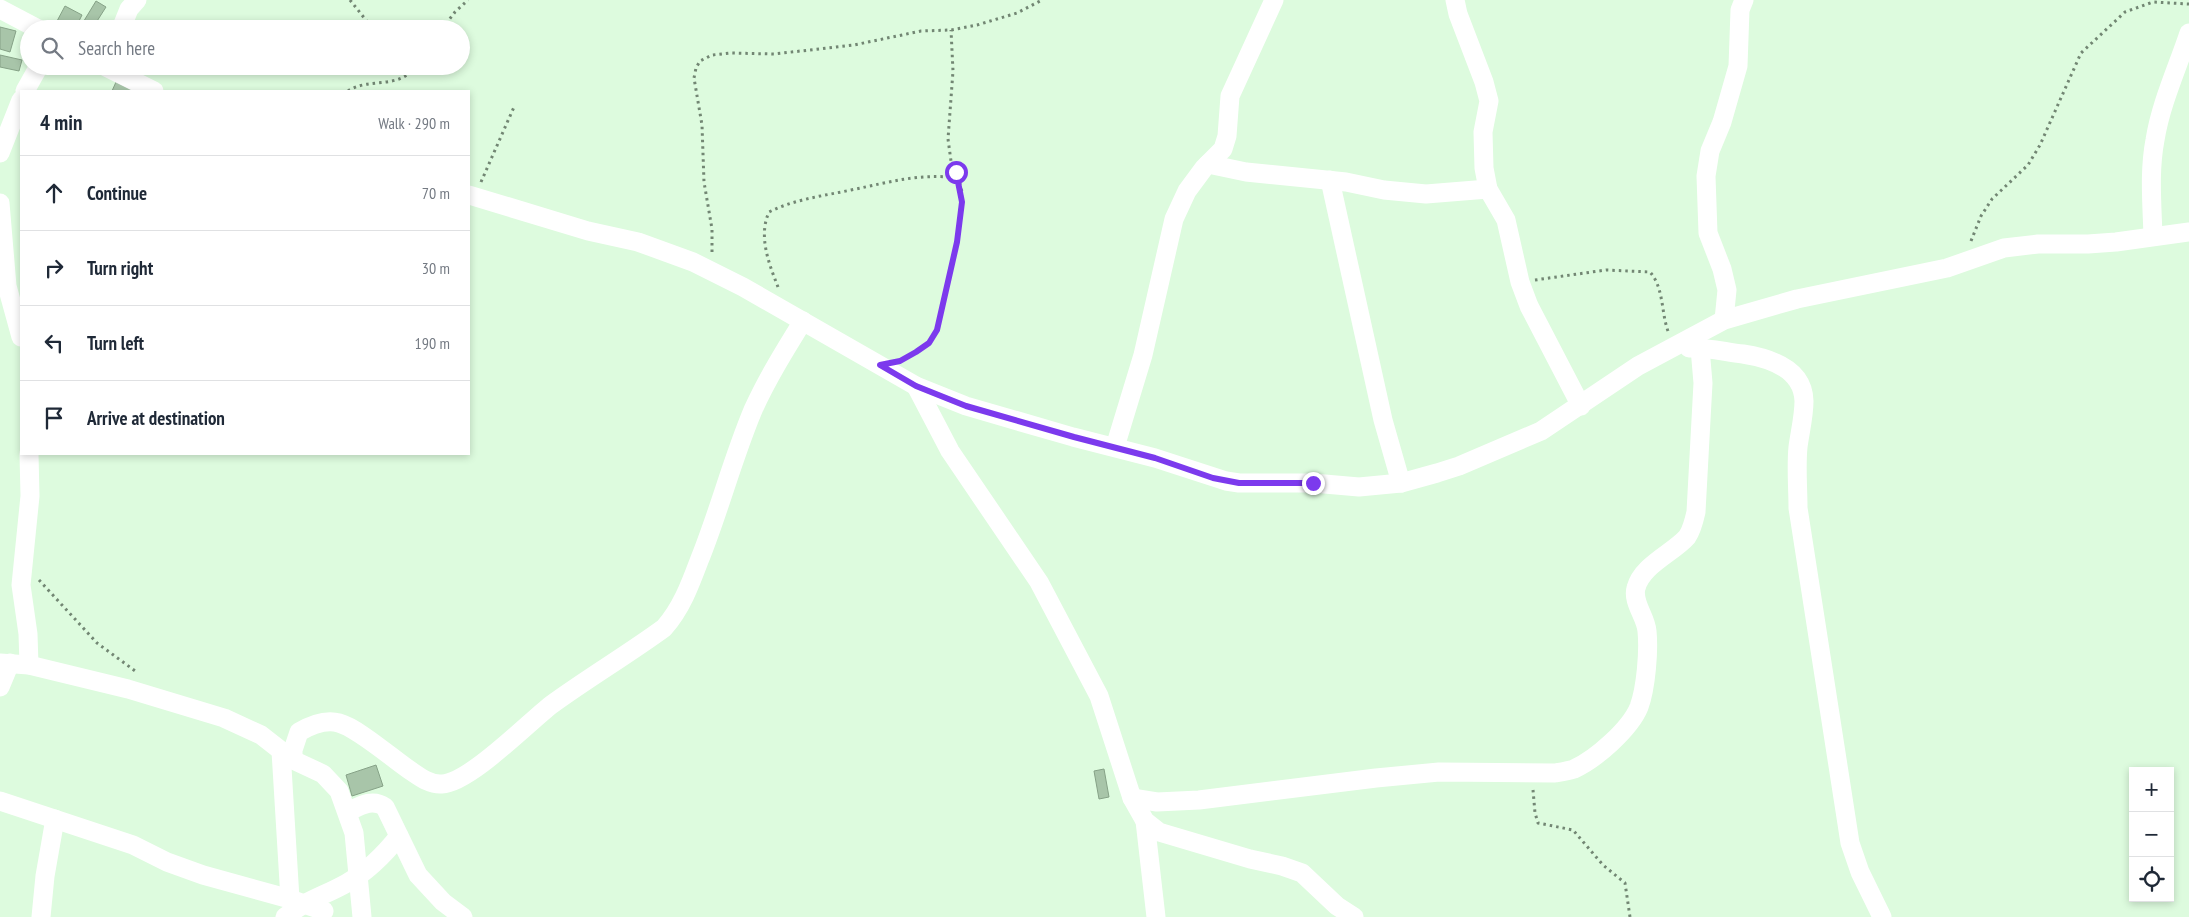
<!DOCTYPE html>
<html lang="en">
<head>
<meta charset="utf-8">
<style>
  body { margin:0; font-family:"PT Sans Narrow",sans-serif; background:#f2f2f3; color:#1f2937 }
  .controls { position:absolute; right:15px; bottom:15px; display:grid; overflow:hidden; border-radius:0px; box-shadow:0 2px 8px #0003 }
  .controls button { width:45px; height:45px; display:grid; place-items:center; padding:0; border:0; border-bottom:1px solid #e0e1e3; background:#fff; color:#1f2937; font:25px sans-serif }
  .stop { position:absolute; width:15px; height:15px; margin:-11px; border:4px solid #7c3aed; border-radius:50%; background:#fff }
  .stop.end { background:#7c3aed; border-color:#fff; box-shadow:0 1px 5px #0008 }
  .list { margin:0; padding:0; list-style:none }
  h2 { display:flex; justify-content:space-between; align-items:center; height:65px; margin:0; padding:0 20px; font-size:21px }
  h2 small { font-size:16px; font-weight:400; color:#747a83 }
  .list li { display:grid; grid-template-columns:32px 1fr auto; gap:15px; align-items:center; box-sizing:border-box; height:75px; padding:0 20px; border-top:1px solid #e0e1e3 }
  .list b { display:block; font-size:19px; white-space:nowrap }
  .list em { font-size:16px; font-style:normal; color:#747a83 }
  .icon { flex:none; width:28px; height:28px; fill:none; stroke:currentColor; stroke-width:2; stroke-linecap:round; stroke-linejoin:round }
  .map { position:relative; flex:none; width:2189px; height:917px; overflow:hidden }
  .search { position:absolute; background:#fff; box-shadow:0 2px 8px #0003; left:20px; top:20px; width:450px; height:55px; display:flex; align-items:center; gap:12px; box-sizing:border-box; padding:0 18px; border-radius:28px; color:#747a83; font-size:19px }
  .panel { position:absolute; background:#fff; box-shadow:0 2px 8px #0003; left:20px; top:90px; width:450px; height:365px; border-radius:0px }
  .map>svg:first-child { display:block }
</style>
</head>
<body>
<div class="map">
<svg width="2189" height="917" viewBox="0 0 2189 917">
  <rect width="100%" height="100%" fill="#ddfbde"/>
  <g fill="#a8c5a9" stroke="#86a287">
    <polygon points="96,1 106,7 92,29 79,29"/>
    <polygon points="65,6 82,15 75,29 68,29 56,23"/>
    <polygon points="101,23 114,29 98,29"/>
    <polygon points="0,27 16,31 10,52 0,49"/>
    <polygon points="0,55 22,60 19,71 0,67"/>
    <polygon points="116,82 134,91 112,91"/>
    <polygon points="376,765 383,786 352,796 346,775"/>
    <polygon points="1104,769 1109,797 1099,799 1094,771"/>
  </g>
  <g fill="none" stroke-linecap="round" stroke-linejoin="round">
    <g stroke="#728673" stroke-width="3" stroke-dasharray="2.5 4" stroke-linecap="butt">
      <polyline points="350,0 373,29"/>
      <polyline points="442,29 455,12 468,0"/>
      <path d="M348,91C368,77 401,90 415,66"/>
      <polyline points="481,182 514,107"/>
      <polyline points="1971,241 1981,216 1992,199 2028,165 2040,145 2081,53 2125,12 2153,2 2189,4"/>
      <polyline points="712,252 712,229 704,182 702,125 694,78 696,68 700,61 712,55 730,53 774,54 854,45 921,31 951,30 977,25 1017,13 1042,0"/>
      <path d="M1535,280L1606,270L1650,272C1664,288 1661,312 1668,331"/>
      <path d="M778,287C769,264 758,236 769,212C795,199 823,196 851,190C891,182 918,173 959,178"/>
      <polyline points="902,360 929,343 937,330 957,242 962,192 957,172 951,161 948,139 953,71 951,30"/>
      <polyline points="39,580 97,643 138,673"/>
      <polyline points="1533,790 1535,813 1538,823 1573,830 1603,865 1625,883 1630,917"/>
    </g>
    <g stroke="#fff" stroke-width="19">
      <polyline points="1455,0 1458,14 1484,82 1489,101 1483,132 1484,168 1488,189 1506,220 1520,282 1529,306 1581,406"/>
      <polyline points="0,9 38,29"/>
      <polyline points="121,29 129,9 137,0"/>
      <polyline points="104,66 154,91"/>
      <polyline points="25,91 39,66"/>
      <polyline points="0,153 21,100"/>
      <polyline points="1208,164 1246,172 1346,182 1384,190 1426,194 1488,189"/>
      <polyline points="1330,180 1383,420 1401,483"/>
      <polyline points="469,195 588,231 638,242 693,262 743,287 916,386 966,406 1073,437 1155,458 1226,481 1239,483 1313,483 1359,487 1401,483 1437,473 1459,466 1541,431 1638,366 1724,320 1797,299 1947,268 2004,248 2038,244 2088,244 2116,242 2189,232"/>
      <polyline points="0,203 7,286 21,337"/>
      <path d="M2153,236C2152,204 2149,171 2155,140C2161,103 2177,69 2189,33"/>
      <polyline points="1724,320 1727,290 1722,269 1708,233 1706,176 1710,151 1722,122 1738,66 1740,10 1744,0"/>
      <path d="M1689,348C1707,347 1725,352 1743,354C1769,358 1803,368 1804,401C1804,416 1800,432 1798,447C1796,467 1798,488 1798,508L1850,843L1860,872L1882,917"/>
      <polyline points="916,386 950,451 1039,582 1099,696 1132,798 1145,821 1159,832 1250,859 1282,866 1302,873 1337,906 1354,917"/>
      <polyline points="1115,447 1143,355 1174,219 1187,191 1204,168 1223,149 1227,136 1230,96 1274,0"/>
      <polyline points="0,663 29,665 128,689 224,718 261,735 293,760 323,774 339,791 354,833 362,917"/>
      <polyline points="29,665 28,634 21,585 30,496 29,454"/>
      <polyline points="0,687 10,663"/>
      <polyline points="281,751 290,899"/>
      <path d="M293,760V750L299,732C311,725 325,719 339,723C358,728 393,759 411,771C420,777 430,785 442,784C469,783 528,723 551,705C588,678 627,655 664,628C681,609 690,585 699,561C719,512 732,460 753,410C767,379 785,350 803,321"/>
      <path d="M1132,798L1157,802L1199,800L1376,778L1439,772L1555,773C1561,772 1568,771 1574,769C1596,759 1630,729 1639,707C1646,688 1649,651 1647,631C1646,617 1632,602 1636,588C1642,565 1673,553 1687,537C1692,530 1694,521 1696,512L1703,383L1700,348"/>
      <polyline points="0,801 133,845 167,862 203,875 290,899 324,911"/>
      <path d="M348,812C360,806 372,798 385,807L418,875L443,902L463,917"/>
      <polyline points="1145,821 1156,917"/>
      <polyline points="41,917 45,876 55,819"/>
      <path d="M285,917C306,900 324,896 347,883C368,871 384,855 399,836"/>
    </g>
  </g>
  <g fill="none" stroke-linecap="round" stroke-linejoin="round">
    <polyline stroke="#7c3aed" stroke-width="6" points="956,172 962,202 957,242 937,330 929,343 916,352 900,361 880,365 916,386 966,406 1074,437 1155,458 1213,478 1239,483 1313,483"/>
  </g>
</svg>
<div class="controls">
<button>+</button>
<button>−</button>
<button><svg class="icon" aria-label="locate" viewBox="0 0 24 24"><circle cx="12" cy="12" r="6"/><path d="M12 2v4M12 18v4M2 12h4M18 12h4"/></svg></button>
</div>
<div class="stop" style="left:956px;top:172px"></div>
<div class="stop end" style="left:1313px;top:483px"></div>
<div class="search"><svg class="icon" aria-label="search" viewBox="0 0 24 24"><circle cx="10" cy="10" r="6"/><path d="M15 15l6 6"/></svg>Search here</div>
<section class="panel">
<h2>4 min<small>Walk · 290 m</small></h2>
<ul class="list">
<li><svg class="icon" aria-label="ahead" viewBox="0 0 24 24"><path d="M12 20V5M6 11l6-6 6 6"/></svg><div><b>Continue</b></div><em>70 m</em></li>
<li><svg class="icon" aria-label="right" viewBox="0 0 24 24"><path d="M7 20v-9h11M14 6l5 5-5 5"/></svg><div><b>Turn right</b></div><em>30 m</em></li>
<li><svg class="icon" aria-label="left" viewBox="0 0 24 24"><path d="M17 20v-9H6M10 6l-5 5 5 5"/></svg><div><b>Turn left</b></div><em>190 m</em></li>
<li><svg class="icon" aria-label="arrive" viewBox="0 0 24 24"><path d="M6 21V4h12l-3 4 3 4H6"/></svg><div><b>Arrive at destination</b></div></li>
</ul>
</section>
</div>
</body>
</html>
